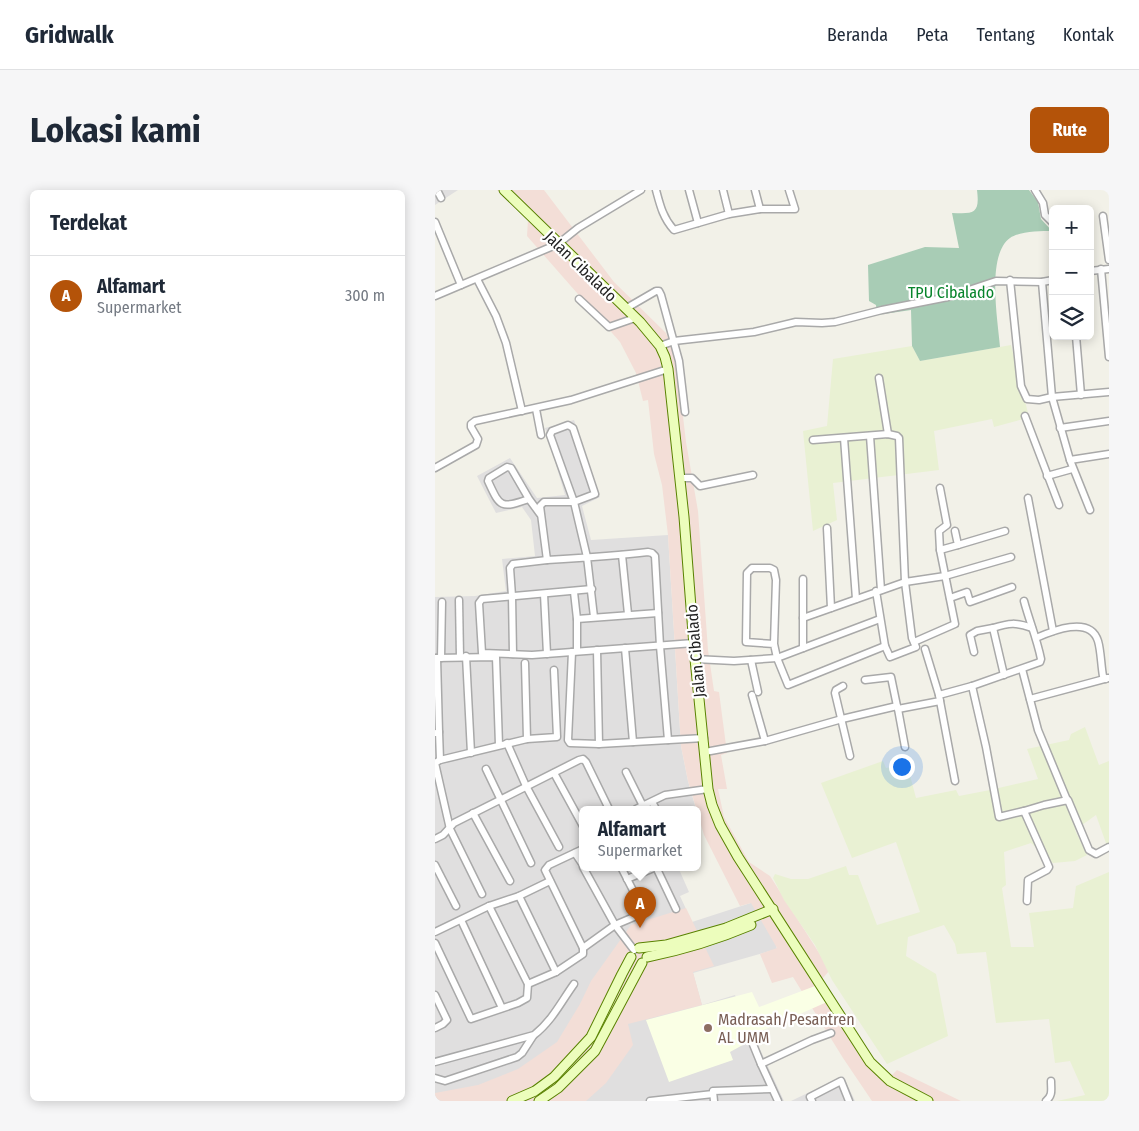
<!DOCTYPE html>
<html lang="id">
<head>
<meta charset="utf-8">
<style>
  body { margin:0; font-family:"Fira Sans Condensed",sans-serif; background:#f6f6f7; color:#1f2937 }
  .controls { position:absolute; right:15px; top:15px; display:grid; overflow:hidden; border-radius:8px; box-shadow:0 2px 12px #0003 }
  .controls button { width:45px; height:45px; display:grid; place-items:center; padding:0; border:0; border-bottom:1px solid #e0e1e3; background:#fff; color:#1f2937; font:25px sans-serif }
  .you { position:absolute; left:466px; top:576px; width:18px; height:18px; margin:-12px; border:4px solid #fff; border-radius:50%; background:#1a73e8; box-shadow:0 0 0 8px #1a73e833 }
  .badge { display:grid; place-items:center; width:32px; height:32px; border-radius:50%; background:#b45309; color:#fff; font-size:16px; font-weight:700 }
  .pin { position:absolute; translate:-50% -41px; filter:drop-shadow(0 1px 2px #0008) }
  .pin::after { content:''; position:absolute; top:26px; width:18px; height:15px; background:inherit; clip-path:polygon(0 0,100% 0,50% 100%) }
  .popup { position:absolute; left:144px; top:616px; width:122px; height:65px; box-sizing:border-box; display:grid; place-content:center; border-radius:8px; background:#fff; filter:drop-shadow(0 1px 4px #0005); font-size:16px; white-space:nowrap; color:#747a83 }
  .popup b { font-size:19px; color:#1f2937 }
  .popup::after { content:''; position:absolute; left:50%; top:100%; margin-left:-10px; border:10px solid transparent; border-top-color:#fff }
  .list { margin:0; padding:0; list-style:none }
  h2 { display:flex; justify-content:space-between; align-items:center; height:65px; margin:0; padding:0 20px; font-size:21px }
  h2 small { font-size:16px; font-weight:400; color:#747a83 }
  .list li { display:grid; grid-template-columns:32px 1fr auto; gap:15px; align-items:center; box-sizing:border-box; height:80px; padding:0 20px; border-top:1px solid #e0e1e3 }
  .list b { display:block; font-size:19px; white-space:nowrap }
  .list p { margin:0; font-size:16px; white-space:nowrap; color:#747a83 }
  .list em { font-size:16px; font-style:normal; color:#747a83 }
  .icon { flex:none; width:28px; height:28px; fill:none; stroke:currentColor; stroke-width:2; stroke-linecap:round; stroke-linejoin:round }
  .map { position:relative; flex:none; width:674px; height:911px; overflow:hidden; border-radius:8px }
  header { display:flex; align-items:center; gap:30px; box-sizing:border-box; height:70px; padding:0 25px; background:#fff; border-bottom:1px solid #e0e1e3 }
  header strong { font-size:24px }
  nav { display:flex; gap:28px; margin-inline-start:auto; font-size:18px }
  .intro { display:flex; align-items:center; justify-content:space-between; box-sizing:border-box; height:120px; padding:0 30px }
  h1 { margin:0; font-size:35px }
  .button { padding:12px 22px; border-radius:8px; background:#b45309; color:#fff; font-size:18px; font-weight:700 }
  main { display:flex; gap:30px; padding:0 30px }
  aside { flex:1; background:#fff; border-radius:8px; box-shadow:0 2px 12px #0003 }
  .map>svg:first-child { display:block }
</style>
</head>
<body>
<header>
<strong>Gridwalk</strong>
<nav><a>Beranda</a><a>Peta</a><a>Tentang</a><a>Kontak</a></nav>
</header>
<div class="intro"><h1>Lokasi kami</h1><a class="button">Rute</a></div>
<main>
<aside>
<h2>Terdekat<small></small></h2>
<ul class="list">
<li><span class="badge">A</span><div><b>Alfamart</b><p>Supermarket</p></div><em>300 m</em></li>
</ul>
</aside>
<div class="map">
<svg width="674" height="911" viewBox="0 0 674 911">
  <rect width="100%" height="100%" fill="#f2f1e8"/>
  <g fill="#e0dfdf">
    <polygon points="0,0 23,0 0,15"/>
    <polygon points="139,230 165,307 147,316 156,350 233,345 246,556 253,591 261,619 148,619 148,677 243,677 254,702 245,706 257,732 328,709 342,759 258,783 267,815 300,805 349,911 0,911 0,407 40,406 71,401 67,369 100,366 96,330 87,317 61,323 42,286 75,268 102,308 130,305 110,238"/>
    <polygon points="408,886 420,911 356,911"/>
  </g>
  <g fill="#f3ded7">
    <polygon points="62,0 109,0 179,92 231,143 241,167 251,252 263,321 273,460 279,501 284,502 292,563 286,565 292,599 283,599 289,627 314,672 335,686 395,780 387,789 439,869 457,885 462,880 526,911 437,911 408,868 358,787 337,793 325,764 342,758 316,713 305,716 269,645 253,591 246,556 233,345 227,295 219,264 213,210 208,211 201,183 185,152 92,46 93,29"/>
    <polygon points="251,718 279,776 258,782 267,815 193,834 198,855 171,893 151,911 0,911 0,903 43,895 83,879 122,852 145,814 156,791 196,735"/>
  </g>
  <polygon fill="#faffe5" points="380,796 392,812 313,847 315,851 295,862 298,870 234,892 211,830 317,802 324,817"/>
  <g fill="#e9f1d3">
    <polygon points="576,155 593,223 587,225 588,229 559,237 557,229 499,241 504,280 398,293 402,330 378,341 368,241 392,236 398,169 477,156 485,171"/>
    <polygon points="650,537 664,575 674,571 674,655 672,656 661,625 640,640 652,665 640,671 618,673 596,653 569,662 571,695 567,698 576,757 599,757 594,723 638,718 641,696 674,682 674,911 622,911 650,905 635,871 620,873 614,829 561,833 551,762 522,764 520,754 509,735 473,747 471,766 501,784 513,846 452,874 397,790 380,755 349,710 338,688 340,684 356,689 373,689 411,676 414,685 423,685 442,735 485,722 461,652 417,668 386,593 448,571 451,578 472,574 481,608 521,600 524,606 555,600 603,589 592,559 634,550 636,544"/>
  </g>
  <path fill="#a8ccb5" d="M542,0H594L603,12L606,29L617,41C605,41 585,41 575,48C551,65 563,131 565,157L485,171L477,156L476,120L442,125L441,115L434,111L433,75L490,57L524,58L517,23C539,24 545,24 542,0Z"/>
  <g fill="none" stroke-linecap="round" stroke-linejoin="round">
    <polyline stroke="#a7c8e2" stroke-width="2" points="247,271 249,284"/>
    <g stroke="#a9a9a9" stroke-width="9">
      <g id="street">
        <polyline points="2,0 6,8"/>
        <path d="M221,0C225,15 228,28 239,40L294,24L325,19H360L354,0"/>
        <polyline points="254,0 263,33"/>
        <polyline points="288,0 294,24"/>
        <polyline points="320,0 325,19"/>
        <polyline points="600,0 608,13 610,25 618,33"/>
        <polyline points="668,26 674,70"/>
        <polyline points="0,32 26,95"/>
        <polyline points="666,79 674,167"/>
        <polyline points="655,81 674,79"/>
        <polyline points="42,89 61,126 71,153 87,221"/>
        <polyline points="575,90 586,196 592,209 604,210 617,207 674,202"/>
        <polyline points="607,92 617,207 635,270 674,264"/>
        <polyline points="0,106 123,54 143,38 206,0"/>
        <polyline points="144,109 174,137 200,128"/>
        <polyline points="190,119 221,101 224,101 226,105 244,171 250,222"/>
        <polyline points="641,146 646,205"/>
        <polyline points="225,156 239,151 319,142 361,132 387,133 400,132 447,120 513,107 561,91 607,92 618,90"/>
        <polyline points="444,188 453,244"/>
        <polyline points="101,219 106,245"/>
        <polyline points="590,226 624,315"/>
        <polyline points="625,238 674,231"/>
        <polyline points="435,246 446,400"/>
        <polyline points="409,248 421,409"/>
        <polyline points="378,250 453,244 462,246 464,248 470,392 510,386 576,367"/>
        <polyline points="635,270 655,320"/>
        <polyline points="0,278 41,255 43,249 36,237 36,234 40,231 136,210 233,179"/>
        <polyline points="612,286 637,279"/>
        <polyline points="245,288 257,288 265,296 318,285"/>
        <polyline points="593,308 618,441"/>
        <path d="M94,309C65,319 65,317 53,291L54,288L72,277L76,278L94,309L105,324"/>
        <polyline points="392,338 396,418"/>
        <polyline points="523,355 570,341"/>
        <polyline points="505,360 523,355 520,341"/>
        <polyline points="187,365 193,424"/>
        <polyline points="368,389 368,458"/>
        <polyline points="157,399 47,409 44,413 47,463 97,465 259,453"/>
        <polyline points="139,402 142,429 142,461"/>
        <polyline points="109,404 112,464"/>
        <polyline points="515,408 532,402 535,412 577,397"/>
        <polyline points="24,410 25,467"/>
        <path d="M159,427L152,367L139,312L115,245L117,241L133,235L138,238L160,304L139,312H109L105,316L112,370C146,368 180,366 213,362L217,363L220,366L225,456L233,550"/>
        <polyline points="368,428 470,392 477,448 481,457 455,467 450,456 441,401"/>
        <polyline points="142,429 223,423"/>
        <path d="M601,448C617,441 655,425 663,451C666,461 666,475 668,486L671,489"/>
        <polyline points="479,452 520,434 505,360 504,341 512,335 505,298"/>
        <polyline points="339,454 311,452 312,383 317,378 335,378 339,380 341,390 339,454 342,468 353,495 450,456"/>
        <polyline points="190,458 198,552"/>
        <polyline points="490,459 504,505"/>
        <polyline points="162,460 164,554"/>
        <polyline points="137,462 133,550 135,553 164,554 269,548"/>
        <polyline points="539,462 535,445 542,441 558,438"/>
        <polyline points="78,464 77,406 75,378 78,374 112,370"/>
        <polyline points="31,466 36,563"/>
        <polyline points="0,468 61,467 64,555"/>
        <polyline points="2,468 4,542"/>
        <polyline points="6,468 7,412"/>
        <polyline points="260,469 299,471 342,468 445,429"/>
        <polyline points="316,470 323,502"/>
        <polyline points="587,479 603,540 632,610"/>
        <path d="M569,485L558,438C574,433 581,432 597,438"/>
        <polyline points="430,490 456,487 462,516"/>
        <polyline points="408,496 401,500 400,503 415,566"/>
        <polyline points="537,496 551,557 564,627 589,621 614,677 612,680 593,690 592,711"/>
        <polyline points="317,505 330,551"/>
        <polyline points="595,509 673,488"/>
        <polyline points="505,511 520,591"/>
        <polyline points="463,519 470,557"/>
        <polyline points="1,543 4,542 5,570"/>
        <polyline points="92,549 122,547 119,480"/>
        <polyline points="72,553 91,596 124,657"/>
        <path d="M270,562L330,551L407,529L462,516L463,519L505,511L504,505L537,496L605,472L606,469C602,449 594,430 589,411"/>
        <polyline points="51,579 96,673"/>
        <polyline points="191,582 208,616"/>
        <polyline points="119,583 148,636"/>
        <polyline points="217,612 221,619"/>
        <polyline points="201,619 230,605 273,599"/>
        <polyline points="589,621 609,615 633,610 654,660 661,664 674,657"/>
        <polyline points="38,623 75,691"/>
        <polyline points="0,649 8,645 19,633 144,570 148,569 151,572 174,619"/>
        <polyline points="140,663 148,675"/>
        <polyline points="0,675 21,716"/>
        <polyline points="148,677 180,735 199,760"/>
        <polyline points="221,677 241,719"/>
        <polyline points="192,689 221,677"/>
        <polyline points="47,704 15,639 0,573 5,570 92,549 90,473"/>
        <polyline points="84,706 121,782"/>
        <polyline points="26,730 67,818"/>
        <polyline points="0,742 54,716 84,706 115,691"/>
        <polyline points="0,753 36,829 83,813 92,808 93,794 54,716"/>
        <polyline points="148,758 180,735 206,724 206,716 186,677"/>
        <polyline points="93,794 121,782 148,764 148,758 110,680 114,675 148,659"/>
        <polyline points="0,805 12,830 8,834 0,838"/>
        <polyline points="315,847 326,874"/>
        <path d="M0,872L99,845C117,831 126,812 139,794"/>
        <polyline points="0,888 10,891 82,867 87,863 98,846"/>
        <polyline points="215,911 278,904"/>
        <polyline points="279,911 278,901 337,899"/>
        <polyline points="343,911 326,874 377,850 396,843"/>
        <polyline points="377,911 375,907 406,891 414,911"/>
        <path d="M611,911C618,905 616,900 616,891"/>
      </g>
    </g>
    <g stroke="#598200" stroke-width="11">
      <g id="secondary">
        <polyline points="69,0 205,132 225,156 230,167 233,179 249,327 260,469 273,599 277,615 285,635 303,667 435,872 455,891 493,911"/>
        <polyline points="204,758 231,755 291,738 338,719"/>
        <path d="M212,767C247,760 283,749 316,735"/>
        <polyline points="77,911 100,901 119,887 156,847 187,784 196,767"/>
        <polyline points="104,911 123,898 160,861 207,773"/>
      </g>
    </g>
    <use href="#street" stroke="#fff" stroke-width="6"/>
    <use href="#secondary" stroke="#ecfdbc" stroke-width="9"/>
  </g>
  <circle fill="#8d6e63" stroke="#fff" stroke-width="2" cx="273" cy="838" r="5"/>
  <g text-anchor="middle" stroke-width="4.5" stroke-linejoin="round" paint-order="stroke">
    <g font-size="16" fill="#222" stroke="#fff">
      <text transform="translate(146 76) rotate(44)" y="6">Jalan Cibalado</text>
      <text transform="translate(260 461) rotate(-95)" y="6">Jalan Cibalado</text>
    </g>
    <g font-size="16" fill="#07842b" stroke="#fff">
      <text x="516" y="108">TPU Cibalado</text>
    </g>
    <g font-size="16" fill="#785e54" stroke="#fff" text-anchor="start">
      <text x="283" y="835">Madrasah/Pesantren<tspan x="283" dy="18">AL UMM</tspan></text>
    </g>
  </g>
</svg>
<div class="controls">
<button>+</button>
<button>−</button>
<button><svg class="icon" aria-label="layers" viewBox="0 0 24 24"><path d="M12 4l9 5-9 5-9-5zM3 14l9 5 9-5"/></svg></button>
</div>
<div class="you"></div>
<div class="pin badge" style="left:205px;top:738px">A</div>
<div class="popup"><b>Alfamart</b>Supermarket</div>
</div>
</main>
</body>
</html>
